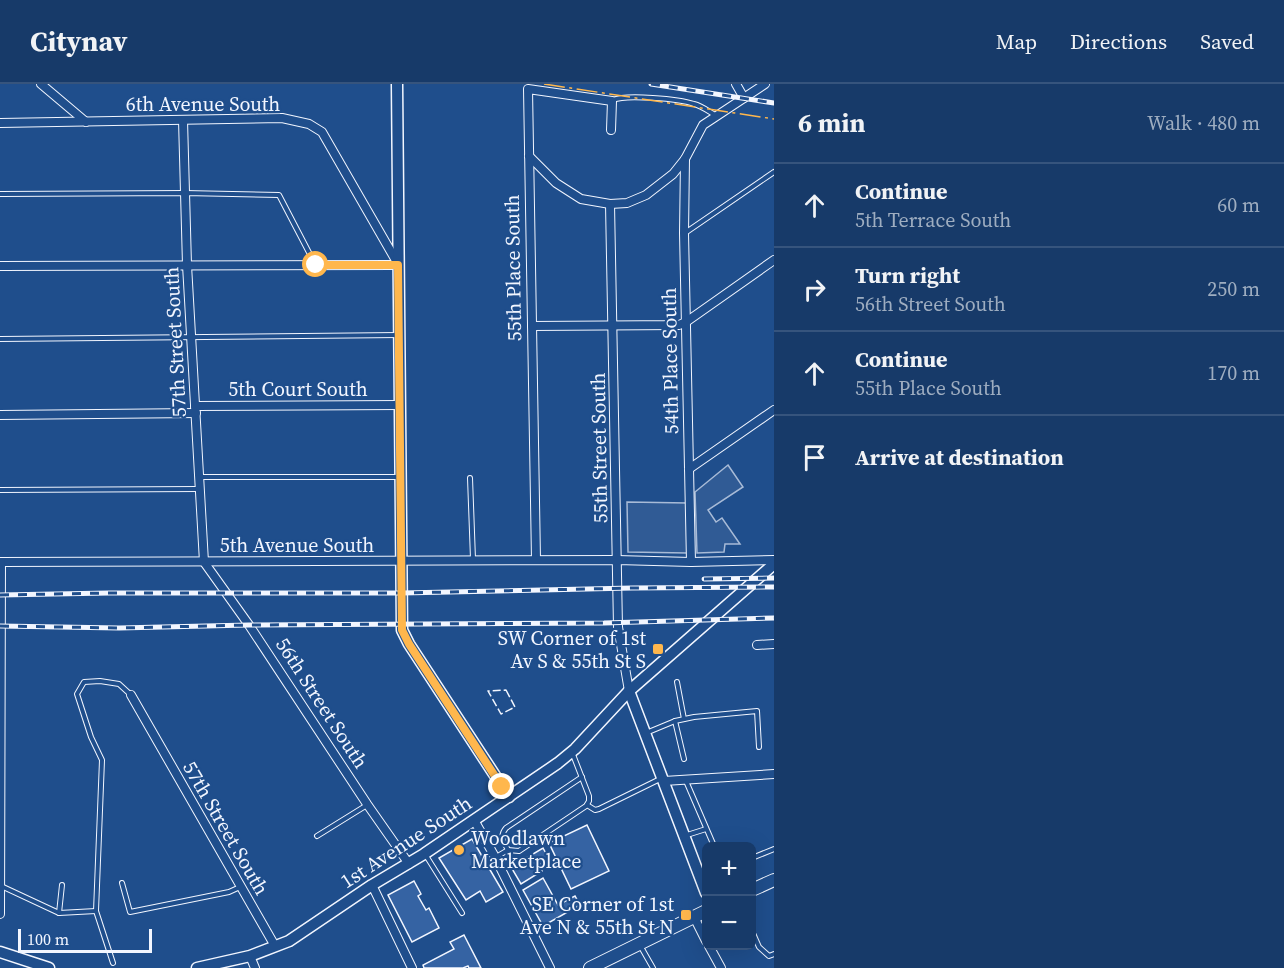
<!DOCTYPE html>
<html lang="en">
<head>
<meta charset="utf-8">
<style>
  body { margin:0; font-family:"Source Serif 4",serif; background:#20416f; color:#f1f3f6 }
  .controls { position:absolute; right:18px; bottom:18px; display:grid; overflow:hidden; border-radius:9px; box-shadow:0 6px 24px #0002 }
  .controls button { width:54px; height:54px; display:grid; place-items:center; padding:0; border:0; border-bottom:2px solid #36547d; background:#173a69; color:#f1f3f6; font:30px sans-serif }
  .scale { position:absolute; left:18px; bottom:15px; width:134px; box-sizing:border-box; padding-left:6px; border:3px solid #f2f6ff; border-top:0; font-size:16px; line-height:21px; white-space:nowrap; color:#f2f6ff; -webkit-text-stroke:4px #1f4e8c; paint-order:stroke }
  .stop { position:absolute; width:18px; height:18px; margin:-14px; border:4px solid #ffb74d; border-radius:50%; background:#fff }
  .stop.end { background:#ffb74d; border-color:#fff; box-shadow:0 2px 6px #0008 }
  .list { margin:0; padding:0; list-style:none }
  h2 { display:flex; justify-content:space-between; align-items:center; height:78px; margin:0; padding:0 24px; font-size:26px }
  h2 small { font-size:20px; font-weight:400; color:#9eadc0 }
  .list li { display:grid; grid-template-columns:39px 1fr auto; gap:18px; align-items:center; box-sizing:border-box; height:84px; padding:0 24px; border-top:2px solid #36547d }
  .list b { display:block; font-size:22px; white-space:nowrap }
  .list p { margin:0; font-size:20px; white-space:nowrap; color:#9eadc0 }
  .list em { font-size:20px; font-style:normal; color:#9eadc0 }
  .icon { flex:none; width:33px; height:33px; fill:none; stroke:currentColor; stroke-width:2; stroke-linecap:round; stroke-linejoin:round }
  .map { position:relative; flex:none; width:774px; height:884px; overflow:hidden }
  header { display:flex; align-items:center; gap:36px; box-sizing:border-box; height:84px; padding:0 30px; background:#173a69; border-bottom:2px solid #36547d }
  header strong { font-size:28px }
  nav { display:flex; gap:33px; margin-inline-start:auto; font-size:21px }
  main { display:flex }
  aside { flex:1; background:#173a69 }
  .map>svg:first-child { display:block }
</style>
</head>
<body>
<header>
<strong>Citynav</strong>
<nav><a>Map</a><a>Directions</a><a>Saved</a></nav>
</header>
<main>
<div class="map">
<svg width="774" height="884" viewBox="0 0 774 884">
  <rect width="100%" height="100%" fill="#1f4e8c"/>
  <g fill="#305b95" stroke="#a8bbd7" stroke-width="1.5">
    <polygon points="728,381 743,403 708,426 716,438 722,434 740,460 725,460 724,468 697,469 695,408"/>
    <polygon points="627,418 688,419 687,469 628,468"/>
  </g>
  <g fill="#3563a3" stroke="#f2f6ff" stroke-width="1.5">
    <polygon points="587,741 609,787 571,805 549,759"/>
    <polygon points="472,755 503,808 486,818 480,807 466,816 439,774"/>
    <polygon points="543,764 549,775 539,781 542,787 521,800 511,783"/>
    <polygon points="543,794 558,821 575,812 580,821 543,842 523,806"/>
    <polygon points="414,797 421,810 418,812 426,826 429,824 439,844 412,858 388,811"/>
    <polygon points="464,851 481,884 469,884 468,882 463,884 424,884 423,881 454,865 450,858"/>
  </g>
  <g fill="none" stroke-linecap="round" stroke-linejoin="round">
    <g stroke="#f2f6ff" stroke-width="6">
      <g id="service">
        <path d="M613,16C626,10 679,15 694,20C702,22 708,27 715,31"/>
        <polyline points="0,110 185,109 279,111 315,180"/>
        <polyline points="685,149 774,88"/>
        <polyline points="0,255 399,251"/>
        <polyline points="201,393 400,393"/>
        <polyline points="470,394 473,475"/>
        <polyline points="0,406 199,405"/>
        <polyline points="677,598 684,635"/>
        <polyline points="675,637 684,675"/>
        <polyline points="646,649 675,637 694,633 757,627 759,663"/>
        <polyline points="686,697 714,762"/>
        <polyline points="587,721 595,726 599,725 660,695"/>
        <polyline points="687,751 706,745"/>
        <polyline points="317,752 367,721"/>
        <path d="M508,766C504,758 499,752 506,744L582,693"/>
        <polyline points="425,770 462,829"/>
        <polyline points="496,773 508,766 519,767 586,722 589,717 589,712 572,668"/>
        <polyline points="752,774 774,765"/>
        <polyline points="122,799 130,828 229,808 240,803"/>
        <polyline points="1,802 59,829 96,827"/>
        <polyline points="59,829 62,801"/>
        <polyline points="752,847 759,863 769,872 774,870"/>
        <polyline points="641,863 653,884"/>
        <polyline points="113,879 96,827 102,676 91,653 77,610 84,598 100,597 119,600 131,611"/>
      </g>
    </g>
    <g stroke="#f2f6ff" stroke-width="10">
      <g id="minor">
        <polyline points="41,0 86,38"/>
        <polyline points="736,0 744,14"/>
        <polyline points="183,36 187,181 204,478 249,541 367,720 409,780"/>
        <polyline points="0,39 282,34 309,40 322,48 398,180"/>
        <polyline points="529,72 556,99 581,115 610,120 627,119 646,111 673,90 685,75 703,41 765,0"/>
        <polyline points="685,75 684,149 691,478"/>
        <polyline points="610,120 618,543 629,607"/>
        <polyline points="0,182 398,181"/>
        <polyline points="532,242 679,241 686,238 774,176"/>
        <polyline points="195,322 400,321"/>
        <polyline points="0,331 196,329"/>
        <polyline points="689,385 774,326"/>
        <polyline points="536,476 528,5 612,17 611,46"/>
        <polyline points="0,478 617,476 691,478 774,476"/>
        <polyline points="757,561 774,560"/>
        <polyline points="131,611 275,862"/>
        <polyline points="664,697 774,690"/>
        <polyline points="474,736 495,773 550,884"/>
        <polyline points="372,801 412,884"/>
        <polyline points="0,830 1,478"/>
        <polyline points="694,833 706,857"/>
        <polyline points="709,862 721,884"/>
        <polyline points="250,872 255,884"/>
      </g>
    </g>
    <g stroke="#f2f6ff" stroke-width="13">
      <g id="tertiary">
        <polyline points="397,0 402,546 409,560 509,713"/>
        <polyline points="629,607 706,809"/>
        <polyline points="0,868 49,884"/>
        <polyline points="197,884 250,872 289,857 372,801 424,770 558,679 575,665 629,607 774,480"/>
      </g>
    </g>
    <g stroke="#f2f6ff" stroke-width="14">
      <g id="primary">
        <polyline points="752,806 774,796"/>
        <polyline points="590,884 706,827"/>
      </g>
    </g>
    <use href="#service" stroke="#1f4e8c" stroke-width="4"/>
    <use href="#minor" stroke="#1f4e8c" stroke-width="8"/>
    <use href="#tertiary" stroke="#1f4e8c" stroke-width="10"/>
    <use href="#primary" stroke="#1f4e8c" stroke-width="12"/>
    <g stroke="#f2f6ff" stroke-width="5">
      <g id="rail">
        <polyline points="651,0 774,19"/>
        <polyline points="704,495 774,494"/>
        <polyline points="0,511 109,509 402,509 632,504 774,503"/>
        <polyline points="0,542 119,544 249,541 604,539 774,534"/>
      </g>
    </g>
    <use href="#rail" stroke="#1f4e8c" stroke-width="3" stroke-dasharray="9" stroke-linecap="butt"/>
    <polygon stroke="#f2f6ff" stroke-width="1.5" stroke-dasharray="8 3" stroke-linecap="butt" points="506,606 515,623 501,630 488,607"/>
    <polyline stroke="#ffb74d" stroke-width="1.5" stroke-dasharray="21 4.5 3 4.5" stroke-linecap="butt" points="544,0 774,35"/>
  </g>
  <g fill="none" stroke-linecap="round" stroke-linejoin="round">
    <polyline stroke="#ffb74d" stroke-width="8" points="316,181 398,181 402,546 409,560 502,703"/>
  </g>
  <g fill="#ffb74d" stroke="#1f4e8c" stroke-width="2">
    <rect x="652" y="559" width="12" height="12" rx="3"/>
    <circle cx="459" cy="766" r="6"/>
    <rect x="680" y="825" width="12" height="12" rx="3"/>
  </g>
  <g text-anchor="middle" stroke-width="4.5" stroke-linejoin="round" paint-order="stroke">
    <g font-size="20" fill="#f2f6ff" stroke="#1f4e8c">
      <text x="203" y="27">6th Avenue South</text>
      <text transform="translate(513 184) rotate(-91)" y="7">55th Place South</text>
      <text transform="translate(175 258) rotate(-93)" y="7">57th Street South</text>
      <text transform="translate(670 277) rotate(-91)" y="7">54th Place South</text>
      <text x="298" y="312">5th Court South</text>
      <text transform="translate(599 364) rotate(-91)" y="7">55th Street South</text>
      <text x="297" y="468">5th Avenue South</text>
      <text transform="translate(322 619) rotate(57)" y="7">56th Street South</text>
      <text transform="translate(226 744) rotate(60)" y="7">57th Street South</text>
      <text transform="translate(406 758) rotate(-33)" y="7">1st Avenue South</text>
    </g>
    <g font-size="20" fill="#f2f6ff" stroke="#1f4e8c" text-anchor="end">
      <text x="646" y="561">SW Corner of 1st<tspan x="646" dy="23">Av S &amp; 55th St S</tspan></text>
      <text x="471" y="761" text-anchor="start">Woodlawn<tspan x="471" dy="23">Marketplace</tspan></text>
      <text x="674" y="827">SE Corner of 1st<tspan x="674" dy="23">Ave N &amp; 55th St N</tspan></text>
    </g>
  </g>
</svg>
<div class="controls">
<button>+</button>
<button>−</button>
</div>
<div class="scale">100 m</div>
<div class="stop" style="left:316px;top:181px"></div>
<div class="stop end" style="left:502px;top:703px"></div>
</div>
<aside>
<h2>6 min<small>Walk · 480 m</small></h2>
<ul class="list">
<li><svg class="icon" aria-label="ahead" viewBox="0 0 24 24"><path d="M12 20V5M6 11l6-6 6 6"/></svg><div><b>Continue</b><p>5th Terrace South</p></div><em>60 m</em></li>
<li><svg class="icon" aria-label="right" viewBox="0 0 24 24"><path d="M7 20v-9h11M14 6l5 5-5 5"/></svg><div><b>Turn right</b><p>56th Street South</p></div><em>250 m</em></li>
<li><svg class="icon" aria-label="ahead" viewBox="0 0 24 24"><path d="M12 20V5M6 11l6-6 6 6"/></svg><div><b>Continue</b><p>55th Place South</p></div><em>170 m</em></li>
<li><svg class="icon" aria-label="arrive" viewBox="0 0 24 24"><path d="M6 21V4h12l-3 4 3 4H6"/></svg><div><b>Arrive at destination</b></div></li>
</ul>
</aside>
</main>
</body>
</html>
